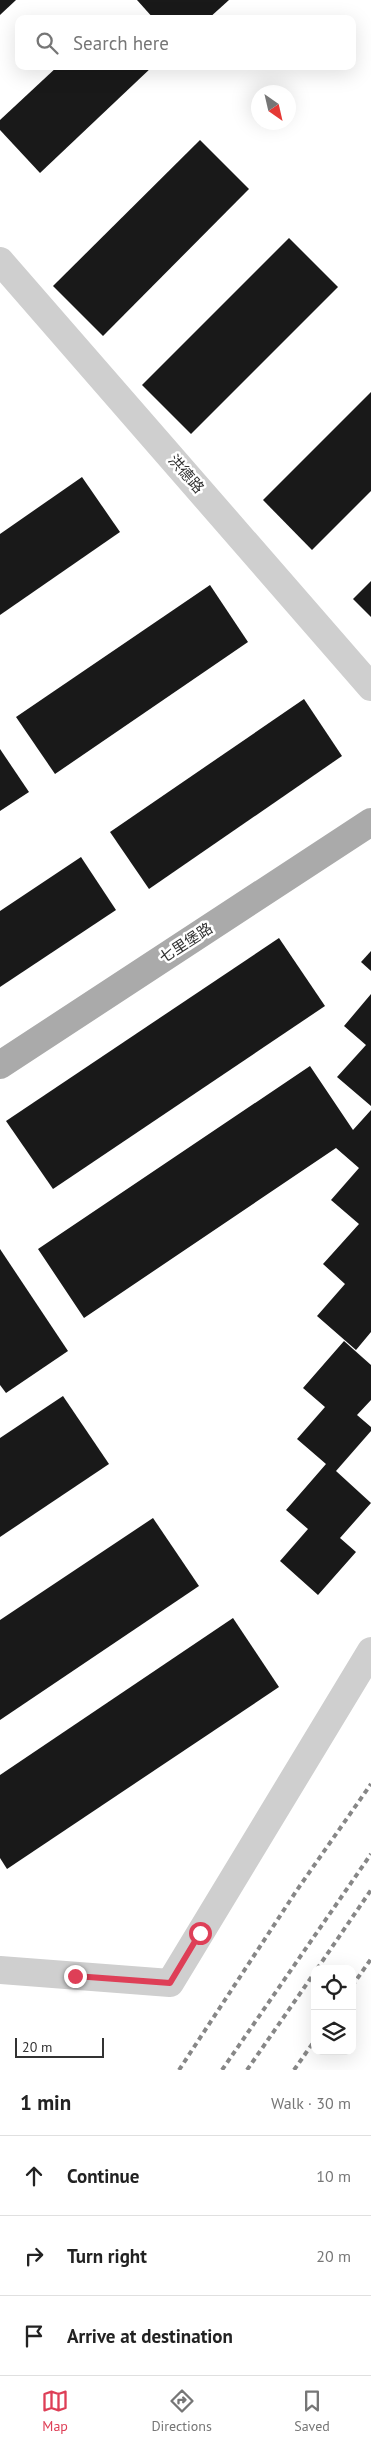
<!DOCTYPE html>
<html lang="en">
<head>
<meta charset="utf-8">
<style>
  body { margin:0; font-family:"PT Sans","Noto Sans SC",sans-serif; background:#f2f2f2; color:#222 }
  .controls { position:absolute; right:15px; bottom:15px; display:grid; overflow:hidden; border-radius:10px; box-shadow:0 5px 20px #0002 }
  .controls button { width:45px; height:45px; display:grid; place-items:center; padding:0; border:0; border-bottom:1px solid #e0e0e0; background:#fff; color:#222; font:25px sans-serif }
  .compass { position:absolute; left:251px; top:85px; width:45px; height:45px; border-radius:50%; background:#fff; box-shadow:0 5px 20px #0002; rotate:146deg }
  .scale { position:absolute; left:15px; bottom:12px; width:89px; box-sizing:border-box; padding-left:5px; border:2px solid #323232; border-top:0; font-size:14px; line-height:18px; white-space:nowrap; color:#323232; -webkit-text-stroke:4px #fff; paint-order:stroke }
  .stop { position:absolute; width:15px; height:15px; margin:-11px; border:4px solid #de3f57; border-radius:50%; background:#fff }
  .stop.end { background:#de3f57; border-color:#fff; box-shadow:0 1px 5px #0008 }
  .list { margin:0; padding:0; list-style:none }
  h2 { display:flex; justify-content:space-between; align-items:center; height:65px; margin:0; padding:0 20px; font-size:21px }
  h2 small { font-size:16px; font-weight:400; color:#767676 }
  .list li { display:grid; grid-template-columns:32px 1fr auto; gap:15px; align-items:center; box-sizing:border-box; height:80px; padding:0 20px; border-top:1px solid #e0e0e0 }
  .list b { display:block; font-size:19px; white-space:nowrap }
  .list em { font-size:16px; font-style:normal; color:#767676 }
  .icon { flex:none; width:28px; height:28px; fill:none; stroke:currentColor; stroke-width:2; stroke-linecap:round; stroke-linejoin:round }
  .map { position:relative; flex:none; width:371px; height:2070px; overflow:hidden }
  .search { position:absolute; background:#fff; box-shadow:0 5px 20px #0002; left:15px; right:15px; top:15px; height:55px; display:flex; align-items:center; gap:12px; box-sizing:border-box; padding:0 18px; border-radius:10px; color:#767676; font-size:19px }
  .sheet { height:305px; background:#fff }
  nav { display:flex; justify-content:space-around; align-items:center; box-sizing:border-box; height:70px; border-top:1px solid #e0e0e0; background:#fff; font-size:14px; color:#767676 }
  nav a { display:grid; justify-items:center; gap:2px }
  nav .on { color:#de3f57 }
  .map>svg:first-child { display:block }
</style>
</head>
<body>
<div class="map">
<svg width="371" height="2070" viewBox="0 0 371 2070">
  <rect width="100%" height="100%" fill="#fff"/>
  <g fill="#191919">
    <polygon points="0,0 16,0 0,15"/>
    <polygon points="137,0 229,0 208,19 154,19"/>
    <polygon points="58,66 153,66 40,173 0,130 0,120"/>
    <polygon points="200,140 249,189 103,336 53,286"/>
    <polygon points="289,238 338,287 191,434 142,385"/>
    <polygon points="371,392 371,491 312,550 263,500"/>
    <polygon points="82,477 120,532 0,615 0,534"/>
    <polygon points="371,581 371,617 353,599"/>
    <polygon points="210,585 248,642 55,774 16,717"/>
    <polygon points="304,699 342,756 149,889 110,832"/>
    <polygon points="0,749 29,792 0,811"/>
    <polygon points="81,857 116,910 0,987 0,911"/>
    <polygon points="279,938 325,1006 53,1189 6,1121"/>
    <polygon points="371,951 371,971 361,962"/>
    <polygon points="371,994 371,1106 337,1077 366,1045 344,1026"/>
    <polygon points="310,1066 353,1130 371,1110 371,1332 356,1350 317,1316 345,1284 323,1264 359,1224 331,1200 359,1168 336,1148 84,1318 38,1249"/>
    <polygon points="0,1249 68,1351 6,1393 0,1385"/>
    <polygon points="344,1341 371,1365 371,1400 357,1415 371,1427 371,1431 336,1471 371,1503 340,1538 356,1552 318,1595 280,1561 308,1529 286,1510 326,1464 297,1439 325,1407 303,1388"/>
    <polygon points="63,1396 109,1464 0,1537 0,1438"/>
    <polygon points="153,1518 199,1586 0,1720 0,1620"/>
    <polygon points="233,1618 279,1687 7,1869 0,1858 0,1775"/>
  </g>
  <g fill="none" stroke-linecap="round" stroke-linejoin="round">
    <g stroke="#cfcfcf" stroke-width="28">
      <polyline points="0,261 371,687"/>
      <polyline points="0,1970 170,1983 371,1651"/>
    </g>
    <polyline stroke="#aaa" stroke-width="28" points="0,1065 371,822"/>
    <g stroke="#878787" stroke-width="4" stroke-dasharray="5 4" stroke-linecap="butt">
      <polyline points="317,1969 371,1890"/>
      <polyline points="352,1986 371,1959"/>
      <polyline points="179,2070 297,1890 371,1784"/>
      <polyline points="222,2070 371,1854"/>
      <polyline points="247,2070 315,1972"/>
      <polyline points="294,2070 315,2040"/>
    </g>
  </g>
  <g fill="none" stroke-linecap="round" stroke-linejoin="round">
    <polyline stroke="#de3f57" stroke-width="6" points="75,1976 170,1983 200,1933"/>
  </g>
  <g text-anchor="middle" stroke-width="5" stroke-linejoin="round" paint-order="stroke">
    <g font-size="15" fill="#323232" stroke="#fff">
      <text transform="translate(186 474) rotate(49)" y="5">洪德路</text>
      <text transform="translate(186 943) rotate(-33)" y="5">七里堡路</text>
    </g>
  </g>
</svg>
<div class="controls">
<button><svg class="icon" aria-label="locate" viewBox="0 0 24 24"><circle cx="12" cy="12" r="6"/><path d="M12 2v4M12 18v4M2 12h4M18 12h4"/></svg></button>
<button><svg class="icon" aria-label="layers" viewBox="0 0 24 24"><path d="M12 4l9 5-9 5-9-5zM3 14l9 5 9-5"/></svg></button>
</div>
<svg class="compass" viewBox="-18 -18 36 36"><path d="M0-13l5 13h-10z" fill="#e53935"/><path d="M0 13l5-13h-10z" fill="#767676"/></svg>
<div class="scale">20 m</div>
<div class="stop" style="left:200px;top:1933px"></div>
<div class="stop end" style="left:75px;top:1976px"></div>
<div class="search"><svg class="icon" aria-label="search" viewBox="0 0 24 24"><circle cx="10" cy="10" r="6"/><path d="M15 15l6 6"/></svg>Search here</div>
</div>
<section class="sheet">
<h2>1 min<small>Walk · 30 m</small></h2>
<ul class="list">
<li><svg class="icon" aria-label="ahead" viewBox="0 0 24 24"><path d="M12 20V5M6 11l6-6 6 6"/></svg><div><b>Continue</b></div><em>10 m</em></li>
<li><svg class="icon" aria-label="right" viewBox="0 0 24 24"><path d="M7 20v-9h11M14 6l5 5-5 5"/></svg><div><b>Turn right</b></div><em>20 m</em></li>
<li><svg class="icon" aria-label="arrive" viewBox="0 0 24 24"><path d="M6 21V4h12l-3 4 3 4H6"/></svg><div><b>Arrive at destination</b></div></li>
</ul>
</section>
<nav>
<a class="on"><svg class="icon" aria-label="map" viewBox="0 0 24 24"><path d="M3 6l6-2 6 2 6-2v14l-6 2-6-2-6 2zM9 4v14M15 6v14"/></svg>Map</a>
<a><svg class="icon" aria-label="directions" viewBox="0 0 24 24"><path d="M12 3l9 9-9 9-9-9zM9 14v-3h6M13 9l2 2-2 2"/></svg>Directions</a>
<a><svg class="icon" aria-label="saved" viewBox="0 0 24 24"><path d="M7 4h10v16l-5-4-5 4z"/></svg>Saved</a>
</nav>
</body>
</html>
